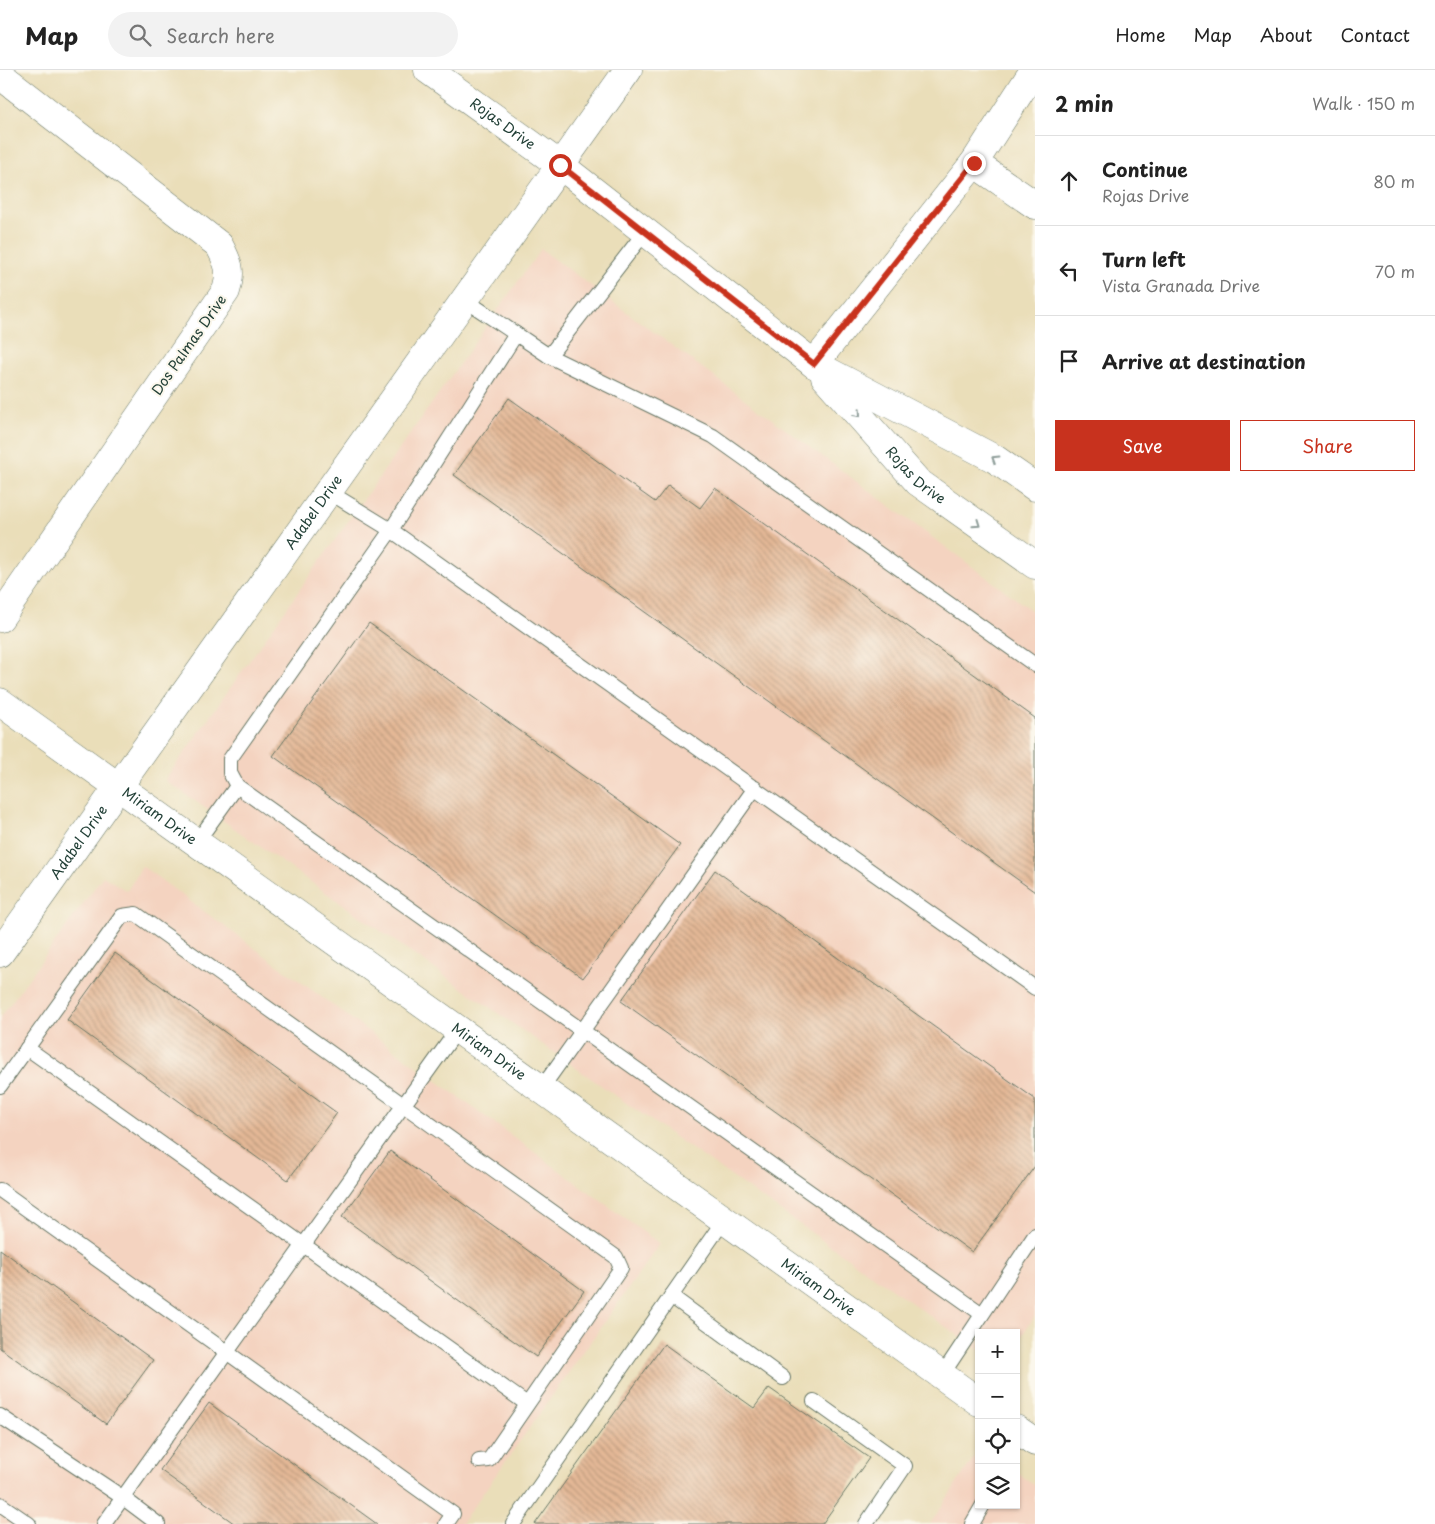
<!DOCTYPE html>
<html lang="en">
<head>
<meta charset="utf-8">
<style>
  body { margin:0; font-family:"Playpen Sans",sans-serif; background:#f2f2f2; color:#222 }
  .controls { position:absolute; right:15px; bottom:15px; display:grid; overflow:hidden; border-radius:0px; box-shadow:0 1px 4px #0004 }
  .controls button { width:45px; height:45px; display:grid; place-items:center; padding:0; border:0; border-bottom:1px solid #e0e0e0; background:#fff; color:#222; font:25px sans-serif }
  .stop { position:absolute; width:15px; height:15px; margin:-11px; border:4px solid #c8321e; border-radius:50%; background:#fff }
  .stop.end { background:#c8321e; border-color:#fff; box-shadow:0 1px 5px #0008 }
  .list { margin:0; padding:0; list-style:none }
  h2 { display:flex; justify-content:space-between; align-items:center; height:65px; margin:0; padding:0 20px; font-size:21px }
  h2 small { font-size:16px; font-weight:400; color:#767676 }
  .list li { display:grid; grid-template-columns:32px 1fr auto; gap:15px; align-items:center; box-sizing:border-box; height:90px; padding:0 20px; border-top:1px solid #e0e0e0 }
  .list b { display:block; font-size:19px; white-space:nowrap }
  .list p { margin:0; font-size:16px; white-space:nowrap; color:#767676 }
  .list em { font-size:16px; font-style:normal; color:#767676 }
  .actions { display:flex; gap:10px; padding:15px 20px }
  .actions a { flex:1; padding:11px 0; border:1px solid #c8321e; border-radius:0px; text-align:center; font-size:18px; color:#c8321e }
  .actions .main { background:#c8321e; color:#fff }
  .icon { flex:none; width:28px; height:28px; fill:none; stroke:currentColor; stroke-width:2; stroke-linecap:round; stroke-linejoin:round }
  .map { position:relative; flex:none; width:1035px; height:1454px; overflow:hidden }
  header { display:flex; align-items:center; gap:30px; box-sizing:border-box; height:70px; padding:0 25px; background:#fff; border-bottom:1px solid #e0e0e0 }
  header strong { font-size:24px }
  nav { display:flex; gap:28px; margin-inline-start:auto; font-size:18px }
  .search { width:350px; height:45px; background:#f2f2f2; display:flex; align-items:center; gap:12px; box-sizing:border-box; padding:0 18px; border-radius:28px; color:#767676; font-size:19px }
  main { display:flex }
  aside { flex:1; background:#fff }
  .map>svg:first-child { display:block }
</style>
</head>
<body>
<header>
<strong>Map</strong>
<div class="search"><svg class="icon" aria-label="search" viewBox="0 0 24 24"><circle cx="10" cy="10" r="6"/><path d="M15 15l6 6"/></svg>Search here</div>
<nav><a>Home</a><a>Map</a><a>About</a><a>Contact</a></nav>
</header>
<main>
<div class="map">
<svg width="1035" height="1454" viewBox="0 0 1035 1454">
  <defs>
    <pattern id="building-back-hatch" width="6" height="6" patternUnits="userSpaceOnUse" patternTransform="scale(1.25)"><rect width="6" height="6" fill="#e4b896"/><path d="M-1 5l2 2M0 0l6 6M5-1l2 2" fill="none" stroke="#b8977b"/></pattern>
  </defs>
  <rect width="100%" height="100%" fill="#fbf7ec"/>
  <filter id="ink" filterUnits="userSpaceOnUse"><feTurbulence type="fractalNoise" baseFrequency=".02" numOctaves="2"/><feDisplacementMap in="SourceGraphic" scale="10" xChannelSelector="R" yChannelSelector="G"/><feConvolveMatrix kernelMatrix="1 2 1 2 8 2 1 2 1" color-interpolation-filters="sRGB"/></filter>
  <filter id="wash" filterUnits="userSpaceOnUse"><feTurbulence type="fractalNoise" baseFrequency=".0096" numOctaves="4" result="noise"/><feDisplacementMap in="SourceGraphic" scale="20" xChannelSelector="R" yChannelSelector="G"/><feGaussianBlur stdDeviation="1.12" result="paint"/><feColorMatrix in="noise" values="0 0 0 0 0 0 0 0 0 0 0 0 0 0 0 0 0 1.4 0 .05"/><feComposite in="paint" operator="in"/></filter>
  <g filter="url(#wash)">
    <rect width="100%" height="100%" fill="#eadeb9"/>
    <g fill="#f4d3c0">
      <polygon points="541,179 1035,543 1035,1246 1016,1274 1016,1263 979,1263 979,1280 165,710"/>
      <polygon points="142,796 660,1174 461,1454 0,1454 0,948 103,806 127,821"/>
      <polygon points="979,1380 979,1435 1016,1435 1016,1402 1035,1415 1035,1454 930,1454"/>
    </g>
    <g id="blocks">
      <g fill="url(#building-back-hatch)">
        <polygon points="509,328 655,432 668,415 700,438 715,418 1035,648 1035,822 454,405"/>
        <polygon points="369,553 680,775 583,908 273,686"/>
        <polygon points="715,800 1035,1029 1035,1096 972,1182 621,931"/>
        <polygon points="115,883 337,1043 288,1110 67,950"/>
        <polygon points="390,1081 584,1221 536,1287 342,1147"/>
        <polygon points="0,1179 153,1290 106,1354 0,1278"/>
        <polygon points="664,1274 754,1338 769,1318 869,1388 822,1454 535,1454"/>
        <polygon points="209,1333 377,1454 235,1454 160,1400"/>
      </g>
    </g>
  </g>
  <g filter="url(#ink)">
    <use href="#blocks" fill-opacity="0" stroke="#667563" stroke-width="1"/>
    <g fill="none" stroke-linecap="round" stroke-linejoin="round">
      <g stroke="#667563" stroke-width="16">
        <g id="lane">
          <polyline points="465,230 549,286 713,366 1035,595"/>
          <polyline points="549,286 645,162"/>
          <polyline points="329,422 391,460 516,264"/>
          <polyline points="196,773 237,716"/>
          <polyline points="27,978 527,1334"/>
          <polyline points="0,1016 122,846 136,844 616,1187 621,1198 489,1390 479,1391"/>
          <polyline points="541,1019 755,718"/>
          <polyline points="0,1120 453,1444 446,1454"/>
          <polyline points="671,1226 783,1308"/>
          <polyline points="982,1244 237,716 230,703 230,689 391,460 1035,918"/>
          <polyline points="942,1305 1035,1165"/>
          <polyline points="814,1331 905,1396 866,1454"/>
          <polyline points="0,1346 122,1427 158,1454"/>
          <polyline points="0,1434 29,1454"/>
          <polyline points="104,1454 458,959"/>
          <polyline points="513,1454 724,1150"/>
          <polyline points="972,1454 983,1435"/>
        </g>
      </g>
      <g stroke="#667563" stroke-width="29">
        <g id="street">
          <path d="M0,5L219,175C229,194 232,201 226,221L0,548"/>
          <polyline points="974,93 1035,135"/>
          <polyline points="814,294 974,93 1034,0"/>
          <path id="s1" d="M0,632L979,1332"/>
          <path id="s2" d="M0,883L628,0"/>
          <polyline points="1016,1359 1035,1372"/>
        </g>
      </g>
      <g stroke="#667563" stroke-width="29">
        <g id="secondary">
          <path id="s3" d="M428,0L560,95L814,294L995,389L1035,417"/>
          <path id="s4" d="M825,307L918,412L1035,495"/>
        </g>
      </g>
      <use href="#lane" stroke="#fff" stroke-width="14"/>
      <use href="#street" stroke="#fff" stroke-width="28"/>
      <use href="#secondary" stroke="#fff" stroke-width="28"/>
    </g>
    <defs><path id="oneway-chevron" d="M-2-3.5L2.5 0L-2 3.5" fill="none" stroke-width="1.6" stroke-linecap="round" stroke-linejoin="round" transform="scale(1.25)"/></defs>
    <g stroke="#8f9e9a">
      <use href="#oneway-chevron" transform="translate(858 344) rotate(49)"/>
      <use href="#oneway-chevron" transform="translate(995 389) rotate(-148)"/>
      <use href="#oneway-chevron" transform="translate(977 454) rotate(35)"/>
    </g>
  </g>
  <g fill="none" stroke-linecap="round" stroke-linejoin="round" filter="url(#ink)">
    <polyline stroke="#c8321e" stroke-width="6" points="560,95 814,294 974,93"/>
  </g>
  <g text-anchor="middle" stroke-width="4" stroke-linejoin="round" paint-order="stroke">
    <g font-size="14" fill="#1f3d34" stroke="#fbf7ec">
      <text dy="5" stroke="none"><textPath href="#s3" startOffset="92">Rojas Drive</textPath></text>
      <text transform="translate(189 275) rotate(-55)" y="5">Dos Palmas Drive</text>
      <text dy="5" stroke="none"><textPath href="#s4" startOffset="134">Rojas Drive</textPath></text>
      <text dy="5" stroke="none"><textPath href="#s2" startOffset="541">Adabel Drive</textPath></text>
      <text dy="5" stroke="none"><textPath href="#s1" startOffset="196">Miriam Drive</textPath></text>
      <text dy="5" stroke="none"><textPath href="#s2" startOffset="136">Adabel Drive</textPath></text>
      <text dy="5" stroke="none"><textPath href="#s1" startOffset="601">Miriam Drive</textPath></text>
      <text dy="5" stroke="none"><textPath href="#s1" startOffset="1006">Miriam Drive</textPath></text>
    </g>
  </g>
</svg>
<div class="controls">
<button>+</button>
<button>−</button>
<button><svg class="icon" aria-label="locate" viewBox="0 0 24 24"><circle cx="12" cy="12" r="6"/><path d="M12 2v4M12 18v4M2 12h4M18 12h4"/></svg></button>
<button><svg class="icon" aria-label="layers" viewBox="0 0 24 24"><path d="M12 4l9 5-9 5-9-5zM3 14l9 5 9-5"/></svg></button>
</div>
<div class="stop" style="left:560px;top:95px"></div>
<div class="stop end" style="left:974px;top:93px"></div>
</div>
<aside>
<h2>2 min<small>Walk · 150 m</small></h2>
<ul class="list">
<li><svg class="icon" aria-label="ahead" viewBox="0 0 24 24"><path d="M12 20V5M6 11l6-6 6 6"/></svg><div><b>Continue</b><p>Rojas Drive</p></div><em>80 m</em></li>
<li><svg class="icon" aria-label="left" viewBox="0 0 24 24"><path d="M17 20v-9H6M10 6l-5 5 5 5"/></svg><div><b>Turn left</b><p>Vista Granada Drive</p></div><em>70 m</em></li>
<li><svg class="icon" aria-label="arrive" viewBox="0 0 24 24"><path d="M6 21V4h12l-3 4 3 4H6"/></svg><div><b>Arrive at destination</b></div></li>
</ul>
<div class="actions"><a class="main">Save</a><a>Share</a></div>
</aside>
</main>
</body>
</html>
